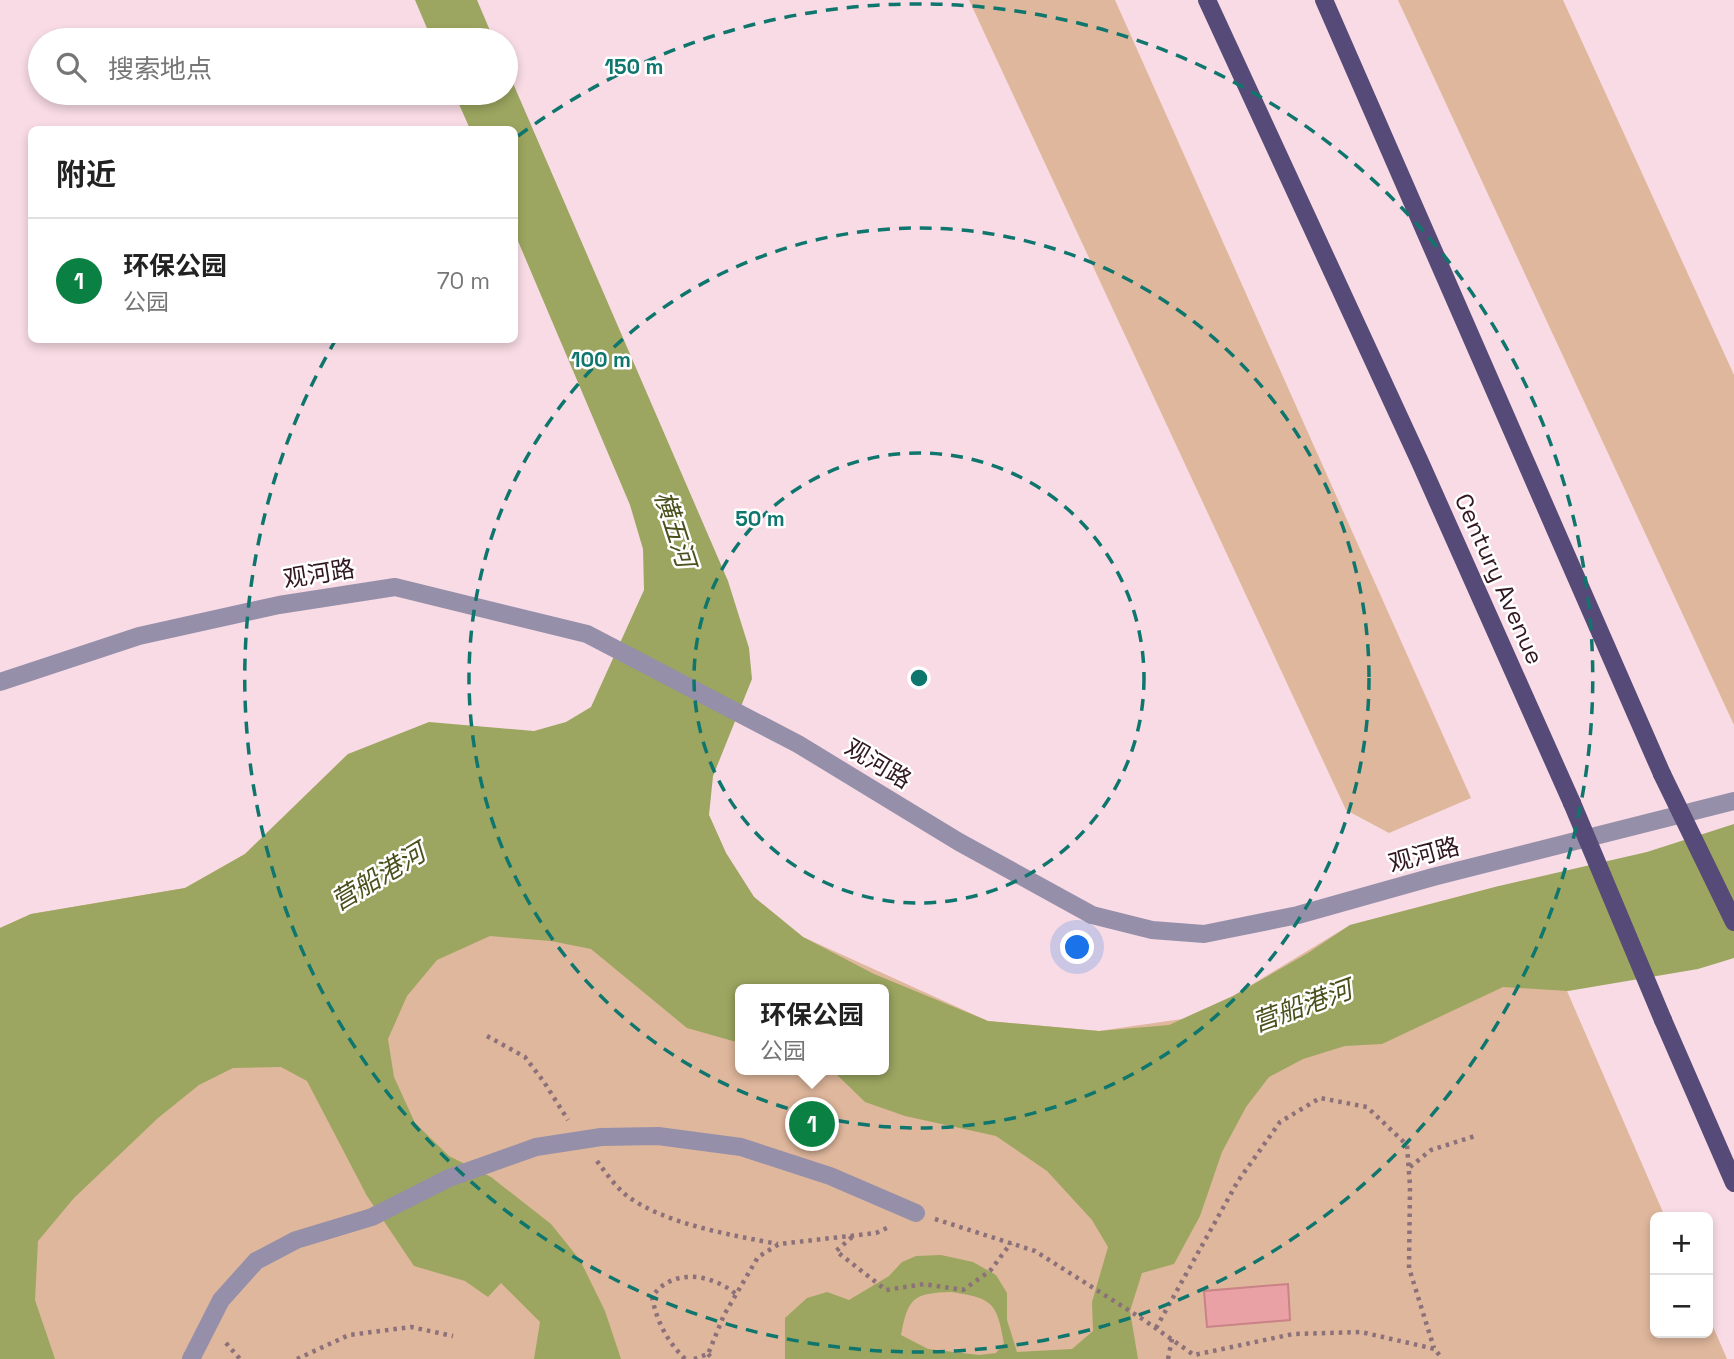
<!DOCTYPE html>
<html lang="zh">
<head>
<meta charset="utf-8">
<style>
  body { margin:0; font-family:"Space Grotesk","Noto Sans SC",sans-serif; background:#f6f6f6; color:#222 }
  .controls { position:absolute; right:21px; bottom:21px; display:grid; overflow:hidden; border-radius:10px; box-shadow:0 4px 10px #0003 }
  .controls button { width:63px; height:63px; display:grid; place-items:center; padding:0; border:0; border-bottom:2px solid #e0e0e0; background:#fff; color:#222; font:35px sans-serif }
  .you { position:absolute; left:1078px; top:948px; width:24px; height:24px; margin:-18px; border:5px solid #fff; border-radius:50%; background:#1a73e8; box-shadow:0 0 0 10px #1a73e833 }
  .badge { display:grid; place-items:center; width:46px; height:46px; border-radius:50%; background:#0b8043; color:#fff; font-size:23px; font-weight:700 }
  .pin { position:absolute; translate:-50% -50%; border:4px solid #fff; box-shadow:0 2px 7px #0006 }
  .popup { position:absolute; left:735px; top:984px; width:154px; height:91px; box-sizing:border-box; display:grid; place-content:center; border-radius:10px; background:#fff; filter:drop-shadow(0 2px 5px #0005); font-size:23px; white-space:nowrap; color:#767676 }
  .popup b { font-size:26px; color:#222 }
  .popup::after { content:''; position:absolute; left:50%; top:100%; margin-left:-14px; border:14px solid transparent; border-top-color:#fff }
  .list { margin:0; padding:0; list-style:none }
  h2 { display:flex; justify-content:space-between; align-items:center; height:91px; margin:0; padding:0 28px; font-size:30px }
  h2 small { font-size:23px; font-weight:400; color:#767676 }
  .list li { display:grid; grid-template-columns:46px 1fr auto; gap:21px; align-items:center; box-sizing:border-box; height:126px; padding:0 28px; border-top:2px solid #e0e0e0 }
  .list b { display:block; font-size:26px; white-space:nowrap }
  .list p { margin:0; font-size:23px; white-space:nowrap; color:#767676 }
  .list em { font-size:23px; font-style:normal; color:#767676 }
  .icon { flex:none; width:38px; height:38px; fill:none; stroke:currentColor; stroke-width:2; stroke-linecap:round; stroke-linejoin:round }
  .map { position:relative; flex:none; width:1734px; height:1359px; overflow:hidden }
  .search { position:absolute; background:#fff; box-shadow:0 4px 10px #0003; left:28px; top:28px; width:490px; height:77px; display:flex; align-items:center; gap:18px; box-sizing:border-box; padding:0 24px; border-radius:38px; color:#767676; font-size:26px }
  .panel { position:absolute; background:#fff; box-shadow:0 4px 10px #0003; left:28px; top:126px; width:490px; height:217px; border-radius:10px }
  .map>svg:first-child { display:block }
</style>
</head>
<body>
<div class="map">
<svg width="1734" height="1359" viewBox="0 0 1734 1359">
  <rect width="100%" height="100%" fill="#f8dbe4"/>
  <g fill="#dfb79c" fill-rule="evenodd">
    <polygon points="969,0 1115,0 1471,798 1389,833 1346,810"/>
    <polygon points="1398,0 1563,0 1734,375 1734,725"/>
    <path d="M348,754L709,815L726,853L754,897L803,937L988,1021L1099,1031L1182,1019L1233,996L1350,925L1499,886L1567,991L1665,1217H1655V1333H1708V1315L1727,1359H0V928L31,914L185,888L245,854ZM740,989H884V1070H740Z"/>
  </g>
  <g fill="#9ca660" fill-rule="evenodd">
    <polygon points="415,0 477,0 494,40 432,40"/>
    <path d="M506,67L728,581L749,648L752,679L713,776L709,815L726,853L754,897L803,937L874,974L988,1021L1099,1031L1169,1025L1233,996L1308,953L1350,925L1499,886L1647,852L1734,824V958L1698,969L1568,991L1503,987L1382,1044L1345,1046L1303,1059L1269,1077L1246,1107L1222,1152L1200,1216L1174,1264L1142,1273L1130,1311L1138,1359H785V1318L807,1298L827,1292L849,1300L889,1276L902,1262L916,1256L941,1255L973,1262L996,1275L1007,1293V1320L1017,1352L1072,1349L1093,1331L1092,1302L1108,1247L1092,1220L1047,1171L996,1136L905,1116L865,1102L832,1070H884V989H740V1043L687,1028L591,949L551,941L490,936L437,960L407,996L388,1039L394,1077L415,1123L449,1156L491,1177L551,1224L580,1260L605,1311L621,1359H534L540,1322L501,1283L488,1297L465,1281L414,1266L367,1196L307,1081L281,1067L233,1068L199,1085L158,1118L74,1198L38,1241L35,1300L55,1359H0V928L31,914L185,888L245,854L348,754L429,722L534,731L566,722L591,707L644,590L643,549L630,505L515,234L514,130L470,129L454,93H506ZM951,1292C992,1298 997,1302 1004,1343L996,1353L979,1355L928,1349L901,1335C908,1298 913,1293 951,1292Z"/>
  </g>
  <polygon fill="#eaa1a5" stroke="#c98286" stroke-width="2" points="1288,1284 1290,1320 1207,1327 1204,1291"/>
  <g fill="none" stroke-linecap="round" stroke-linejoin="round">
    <g stroke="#8c717a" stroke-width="4.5" stroke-dasharray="3.5 5" stroke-linecap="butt">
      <polyline points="487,1036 525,1057 544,1082 568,1120"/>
      <path d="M597,1161C606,1173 615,1186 626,1195C664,1224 731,1235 778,1244"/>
      <polyline points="1410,1167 1431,1150 1475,1136"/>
      <polyline points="935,1219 1035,1251 1144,1320 1194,1355 1293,1334 1361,1332 1435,1349 1442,1359"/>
      <polyline points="852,1237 836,1251 886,1290 924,1284 963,1290 990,1271 1011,1243"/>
      <polyline points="1156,1328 1238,1181 1280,1122 1320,1098 1367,1107 1407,1145 1410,1186 1409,1268 1434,1348"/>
      <polyline points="226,1343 240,1359"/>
      <polyline points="708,1354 713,1359"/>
      <polyline points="297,1359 349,1335 411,1327 453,1336"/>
      <path d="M685,1359C667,1341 657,1322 652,1297C672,1267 713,1274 737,1295"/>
      <polyline points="694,1359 708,1354 724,1315 758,1257 779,1244 876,1233 889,1227"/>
      <polyline points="1168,1359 1172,1339"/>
    </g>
    <polyline stroke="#958faa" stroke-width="18" points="191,1359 221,1300 256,1261 296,1240 372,1217 449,1178 536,1147 601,1137 658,1136 741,1147 830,1176 916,1213"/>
    <polyline stroke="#958faa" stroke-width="18" points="0,682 139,636 279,605 395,587 587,634 798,744 959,842 1092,915 1152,930 1204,934 1298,915 1433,877 1734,801"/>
    <g stroke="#564a78" stroke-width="18">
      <polyline points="1207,0 1420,462 1572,803"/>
      <polyline points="1324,0 1662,774"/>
      <polyline points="1663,1020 1734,1183"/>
    </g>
    <g stroke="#564a78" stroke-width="18">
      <polyline points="1662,774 1734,922"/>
      <polyline points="1572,803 1663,1020"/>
    </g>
  </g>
  <g fill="none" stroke="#0f766e" stroke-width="3.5" stroke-dasharray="12 9">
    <circle cx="919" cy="678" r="225"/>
    <circle cx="919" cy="678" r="450"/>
    <path d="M518 136A674 674 0 1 1 335 341"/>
  </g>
  <g text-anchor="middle" stroke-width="5" stroke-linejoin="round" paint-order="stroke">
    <g font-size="24" fill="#311721" stroke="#fff">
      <text transform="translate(319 574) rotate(-9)" y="8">观河路</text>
      <text transform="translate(1499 579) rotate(66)" y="8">Century Avenue</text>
      <text transform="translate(878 764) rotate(31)" y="8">观河路</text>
      <text transform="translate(1424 855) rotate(-15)" y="8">观河路</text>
    </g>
    <g font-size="26" font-style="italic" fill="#4b511d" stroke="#fff">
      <text transform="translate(675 529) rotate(72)" y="9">横五河</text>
      <text transform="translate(378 877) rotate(-31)" y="9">营船港河</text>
      <text transform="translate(1302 1006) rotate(-20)" y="9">营船港河</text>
    </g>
  </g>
  <circle cx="919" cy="678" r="10" fill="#0f766e" stroke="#fff" stroke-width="3.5"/>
  <g font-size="21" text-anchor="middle" font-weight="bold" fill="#0f766e" stroke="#fff" stroke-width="5" stroke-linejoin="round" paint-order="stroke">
    <text x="634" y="74">150 m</text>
    <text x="601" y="367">100 m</text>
    <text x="760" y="526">50 m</text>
  </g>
</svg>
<div class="controls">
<button>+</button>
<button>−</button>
</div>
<div class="you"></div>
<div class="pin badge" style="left:812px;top:1124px">1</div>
<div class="popup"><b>环保公园</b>公园</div>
<div class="search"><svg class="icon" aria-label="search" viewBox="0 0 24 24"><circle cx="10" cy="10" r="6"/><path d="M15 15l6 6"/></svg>搜索地点</div>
<section class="panel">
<h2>附近<small></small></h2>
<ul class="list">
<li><span class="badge">1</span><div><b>环保公园</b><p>公园</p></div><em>70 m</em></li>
</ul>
</section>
</div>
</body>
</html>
